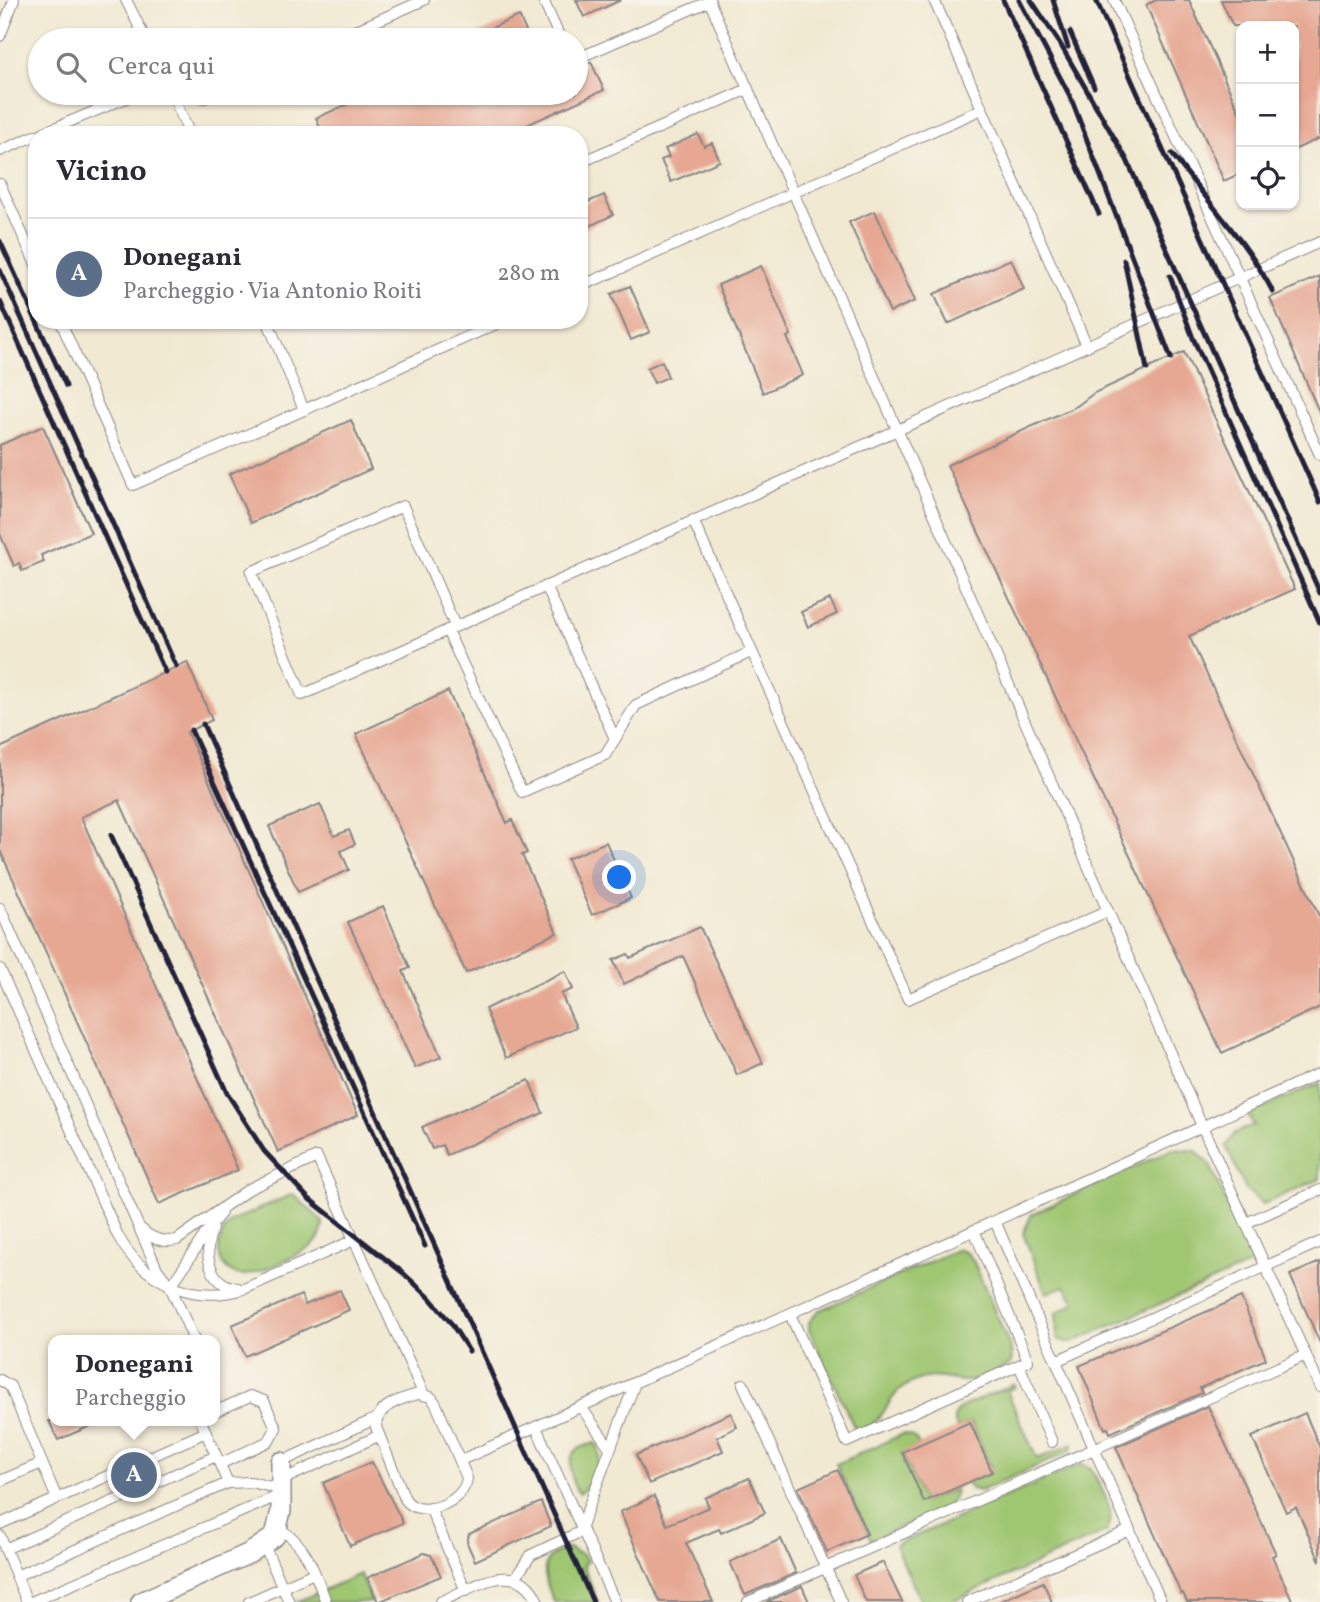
<!DOCTYPE html>
<html lang="it">
<head>
<meta charset="utf-8">
<style>
  body { margin:0; font-family:Vollkorn,serif; background:#f7f7f7; color:#2b2b33 }
  .controls { position:absolute; right:21px; top:21px; display:grid; overflow:hidden; border-radius:14px; box-shadow:0 2px 5px #0004 }
  .controls button { width:63px; height:63px; display:grid; place-items:center; padding:0; border:0; border-bottom:2px solid #e1e1e2; background:#fff; color:#2b2b33; font:35px sans-serif }
  .you { position:absolute; left:620px; top:878px; width:24px; height:24px; margin:-18px; border:5px solid #fff; border-radius:50%; background:#1a73e8; box-shadow:0 0 0 10px #1a73e833 }
  .badge { display:grid; place-items:center; width:46px; height:46px; border-radius:50%; background:#1f6fb2; color:#fff; font-size:23px; font-weight:700 }
  .pin { position:absolute; translate:-50% -50%; border:4px solid #fff; box-shadow:0 2px 7px #0006 }
  .popup { position:absolute; left:48px; top:1335px; width:172px; height:91px; box-sizing:border-box; display:grid; place-content:center; border-radius:14px; background:#fff; filter:drop-shadow(0 2px 5px #0005); font-size:23px; white-space:nowrap; color:#7c7c81 }
  .popup b { font-size:26px; color:#2b2b33 }
  .popup::after { content:''; position:absolute; left:50%; top:100%; margin-left:-14px; border:14px solid transparent; border-top-color:#fff }
  .list { margin:0; padding:0; list-style:none }
  h2 { display:flex; justify-content:space-between; align-items:center; height:91px; margin:0; padding:0 28px; font-size:30px }
  h2 small { font-size:23px; font-weight:400; color:#7c7c81 }
  .list li { display:grid; grid-template-columns:46px 1fr auto; gap:21px; align-items:center; box-sizing:border-box; height:112px; padding:0 28px; border-top:2px solid #e1e1e2 }
  .list b { display:block; font-size:26px; white-space:nowrap }
  .list p { margin:0; font-size:23px; white-space:nowrap; color:#7c7c81 }
  .list em { font-size:23px; font-style:normal; color:#7c7c81 }
  .icon { flex:none; width:38px; height:38px; fill:none; stroke:currentColor; stroke-width:2; stroke-linecap:round; stroke-linejoin:round }
  .map { position:relative; flex:none; width:1320px; height:1602px; overflow:hidden }
  .search { position:absolute; background:#fff; box-shadow:0 2px 5px #0004; left:28px; top:28px; width:560px; height:77px; display:flex; align-items:center; gap:18px; box-sizing:border-box; padding:0 24px; border-radius:38px; color:#7c7c81; font-size:26px }
  .panel { position:absolute; background:#fff; box-shadow:0 2px 5px #0004; left:28px; top:126px; width:560px; height:203px; border-radius:28px }
  .map>svg:first-child { display:block }
</style>
</head>
<body>
<div class="map">
<svg width="1320" height="1602" viewBox="0 0 1320 1602">
  <rect width="100%" height="100%" fill="#f7f3e8"/>
  <filter id="ink" filterUnits="userSpaceOnUse"><feTurbulence type="fractalNoise" baseFrequency=".0143" numOctaves="2"/><feDisplacementMap in="SourceGraphic" scale="14" xChannelSelector="R" yChannelSelector="G"/><feConvolveMatrix kernelMatrix="1 2 1 2 8 2 1 2 1" color-interpolation-filters="sRGB"/></filter>
  <filter id="wash" filterUnits="userSpaceOnUse"><feTurbulence type="fractalNoise" baseFrequency=".00686" numOctaves="4" result="noise"/><feDisplacementMap in="SourceGraphic" scale="28" xChannelSelector="R" yChannelSelector="G"/><feGaussianBlur stdDeviation="1.57" result="paint"/><feColorMatrix in="noise" values="0 0 0 0 0 0 0 0 0 0 0 0 0 0 0 0 0 1.4 0 .05"/><feComposite in="paint" operator="in"/></filter>
  <g filter="url(#wash)">
    <rect width="100%" height="100%" fill="#f1e9d2"/>
    <g fill="#9fc671" stroke="#607456" stroke-width="2">
      <polygon points="1320,1083 1320,1179 1263,1204 1246,1190 1226,1146 1235,1133 1254,1125 1247,1115"/>
      <polygon points="1173,1149 1196,1151 1210,1165 1253,1263 1071,1343 1057,1339 1056,1313 1075,1303 1065,1286 1046,1293 1023,1233 1032,1214"/>
      <path d="M293,1194L323,1222C323,1230 321,1236 316,1242C307,1252 254,1276 242,1275C214,1273 213,1237 232,1221Z"/>
      <path d="M958,1249L967,1253L973,1260L1011,1349L1012,1361L1009,1365C997,1370 980,1381 968,1381C947,1381 935,1372 913,1382C886,1393 888,1419 863,1430L854,1427L809,1330V1322L818,1311Z"/>
      <path d="M1014,1384L1015,1387L1007,1391L1037,1459L1073,1444V1448L1067,1453L980,1491L972,1489L966,1483L992,1471L971,1422L957,1428C953,1420 953,1412 962,1407Z"/>
      <path d="M903,1434L914,1437L919,1445L902,1453L924,1502L955,1489C955,1497 953,1502 946,1507L871,1540L836,1464Z"/>
      <path d="M595,1443C607,1454 592,1487 579,1493C574,1488 573,1484 572,1477C567,1455 573,1448 595,1443Z"/>
      <path d="M1081,1464L1091,1468L1093,1472C1101,1489 1119,1515 1106,1532L950,1602H921L895,1545Z"/>
      <path d="M568,1548L584,1556L587,1562L583,1565L598,1602H554C544,1579 535,1556 568,1548Z"/>
      <polygon points="360,1574 372,1602 296,1602"/>
    </g>
    <g id="blocks">
      <g fill="#e6a793">
        <polygon points="576,0 621,0 584,17"/>
        <polygon points="1156,0 1189,0 1241,116 1241,173 1224,181 1146,5"/>
        <polygon points="1221,0 1320,0 1320,138 1294,150 1294,26 1233,26"/>
        <polygon points="519,16 530,40 464,40"/>
        <polygon points="591,62 604,90 505,135 359,135 357,130 346,135 323,135 316,118 346,105 340,93 576,93 576,69"/>
        <polygon points="698,134 704,146 712,143 720,161 671,182 661,160 669,157 665,149"/>
        <polygon points="604,195 613,215 579,231 579,206"/>
        <polygon points="875,211 915,301 890,312 849,222"/>
        <polygon points="1011,259 1024,289 948,324 934,294"/>
        <polygon points="761,266 791,335 787,337 803,375 763,393 718,285"/>
        <polygon points="1320,276 1320,414 1270,298"/>
        <polygon points="630,286 650,332 631,340 611,294"/>
        <polygon points="1184,352 1295,589 1189,636 1320,918 1320,1007 1222,1053 947,465 1077,406 1094,393"/>
        <polygon points="662,361 668,377 654,383 647,368"/>
        <polygon points="351,420 371,469 251,523 229,474"/>
        <polygon points="43,426 91,533 41,555 44,562 22,571 19,563 14,566 0,534 0,445"/>
        <polygon points="830,599 837,614 808,627 801,612"/>
        <polygon points="187,662 212,720 187,732 358,1115 278,1152 119,800 81,817 238,1170 159,1204 0,850 0,748"/>
        <polygon points="448,691 507,823 512,820 527,853 522,855 557,933 466,973 356,734"/>
        <polygon points="320,804 334,836 349,830 355,844 341,851 349,870 298,892 269,826"/>
        <polygon points="606,842 631,898 592,915 567,859"/>
        <polygon points="383,906 410,968 403,971 441,1057 415,1068 348,922"/>
        <polygon points="700,927 763,1063 737,1075 683,956 624,984 613,960 628,954 630,958"/>
        <polygon points="565,971 573,989 561,994 576,1027 506,1058 485,1009"/>
        <polygon points="529,1080 543,1113 447,1155 442,1145 432,1149 422,1127"/>
        <polygon points="1320,1262 1320,1343 1290,1275"/>
        <polygon points="340,1290 349,1310 245,1356 232,1325 301,1295 305,1305"/>
        <polygon points="1241,1297 1266,1359 1200,1388 1202,1393 1110,1433 1108,1428 1105,1429 1079,1366"/>
        <polygon points="1208,1406 1276,1554 1272,1556 1293,1602 1187,1602 1183,1593 1181,1594 1116,1447"/>
        <polygon points="731,1413 737,1427 717,1437 723,1451 649,1484 636,1455"/>
        <polygon points="1305,1413 1320,1448 1320,1561 1296,1507 1286,1512 1252,1437"/>
        <polygon points="49,1421 102,1421 58,1440"/>
        <polygon points="970,1422 992,1472 924,1502 902,1452"/>
        <polygon points="372,1462 403,1523 350,1546 323,1483"/>
        <polygon points="838,1470 867,1534 827,1552 798,1488"/>
        <polygon points="749,1478 765,1513 721,1533 719,1529 686,1543 713,1602 660,1602 620,1512 654,1496 667,1525 709,1507 705,1498"/>
        <polygon points="541,1502 551,1526 475,1561 467,1543 469,1534"/>
        <polygon points="781,1539 796,1573 745,1595 730,1562"/>
        <polygon points="424,1553 431,1555 441,1576 378,1602 367,1578"/>
        <polygon points="883,1562 902,1602 866,1602 854,1575"/>
        <polygon points="1043,1582 1052,1602 998,1602"/>
        <polygon points="802,1586 809,1602 766,1602"/>
      </g>
    </g>
  </g>
  <g filter="url(#ink)">
    <use href="#blocks" fill-opacity="0" stroke="#8a8686" stroke-width="2"/>
    <g fill="none" stroke-linecap="round" stroke-linejoin="round">
      <g stroke="#8a8686" stroke-width="12">
        <g id="lane">
          <polyline points="126,0 146,40"/>
          <polyline points="543,0 561,40"/>
          <polyline points="709,0 1202,1126 1320,1387"/>
          <polyline points="934,0 1087,346"/>
          <polyline points="1114,0 1320,455"/>
          <polyline points="0,36 14,0"/>
          <polyline points="334,40 424,0"/>
          <polyline points="576,59 710,1"/>
          <polyline points="169,93 205,98 217,93"/>
          <polyline points="172,93 190,135"/>
          <polyline points="38,135 138,93"/>
          <polyline points="0,151 37,135"/>
          <polyline points="579,163 748,89"/>
          <polyline points="0,184 37,267"/>
          <polyline points="579,287 982,109"/>
          <polyline points="60,320 133,485 304,410 267,320"/>
          <polyline points="304,410 505,320"/>
          <polyline points="693,520 908,999 1108,911"/>
          <polyline points="546,586 615,739"/>
          <polyline points="455,626 403,506 251,572 302,695 1320,242"/>
          <polyline points="447,630 522,792 605,755 636,705 751,652"/>
          <polyline points="0,908 157,1269 170,1286 194,1340"/>
          <path d="M0,969L118,1236C143,1282 193,1304 244,1289L354,1240"/>
          <polyline points="995,1221 1161,1602"/>
          <polyline points="1246,1223 1320,1190"/>
          <path d="M140,1228C150,1238 163,1243 177,1240L249,1189L317,1157L424,1395"/>
          <path d="M212,1229C203,1254 209,1285 238,1288"/>
          <path d="M170,1286C189,1263 201,1236 221,1213"/>
          <polyline points="790,1314 847,1442 1019,1365 1028,1361 974,1230"/>
          <polyline points="1056,1361 1320,1242"/>
          <polyline points="1019,1365 1052,1442"/>
          <polyline points="0,1380 10,1386 57,1499"/>
          <polyline points="743,1384 841,1602"/>
          <path d="M418,1394L431,1397L436,1404L467,1478C465,1502 420,1521 405,1499L376,1427C376,1406 400,1399 418,1394Z"/>
          <polyline points="581,1407 610,1448"/>
          <polyline points="214,1412 250,1396 264,1401 276,1428 269,1441 220,1464"/>
          <polyline points="536,1427 615,1602"/>
          <polyline points="461,1460 856,1284 1320,1073"/>
          <polyline points="281,1462 377,1418"/>
          <polyline points="0,1481 42,1463"/>
          <polyline points="280,1481 378,1436"/>
          <polyline points="228,1483 251,1482 280,1489"/>
          <polyline points="430,1508 466,1591"/>
          <polyline points="0,1524 206,1432"/>
          <polyline points="581,1527 635,1383"/>
          <path d="M278,1529C305,1540 316,1575 326,1602"/>
          <polyline points="0,1536 27,1602"/>
          <polyline points="264,1545 289,1602"/>
          <polyline points="5,1549 216,1456"/>
          <polyline points="16,1576 228,1483 201,1421"/>
          <polyline points="515,1578 531,1555 582,1531"/>
          <polyline points="31,1602 280,1495"/>
          <polyline points="249,1602 314,1573"/>
          <path d="M440,1602C472,1588 519,1555 538,1602"/>
          <polyline points="748,1602 1306,1355"/>
          <polyline points="967,1602 1130,1530"/>
        </g>
      </g>
      <g stroke="#8a8686" stroke-width="22">
        <polyline id="street" points="141,1602 250,1553 275,1536 281,1511 281,1462"/>
      </g>
      <use href="#lane" stroke="#fff" stroke-width="10"/>
      <use href="#street" stroke="#fff" stroke-width="19"/>
      <g stroke="#22223b" stroke-width="5">
        <polyline points="1003,0 1099,214"/>
        <polyline points="1019,0 1070,96 1171,358"/>
        <polyline points="1031,0 1059,42 1127,160 1320,593"/>
        <polyline points="1053,0 1068,47"/>
        <polyline points="1096,0 1320,502"/>
        <polyline points="1070,32 1094,87"/>
        <path d="M1172,154C1206,200 1247,242 1273,292"/>
        <polyline points="0,241 66,386"/>
        <polyline points="1124,260 1147,369"/>
        <polyline points="0,270 176,666"/>
        <polyline points="1170,276 1193,338 1320,623"/>
        <polyline points="0,301 165,672"/>
        <polyline points="203,724 593,1602"/>
        <polyline points="191,730 425,1246"/>
        <polyline points="111,835 227,1093 264,1151 308,1198 402,1272 429,1297 451,1323 469,1351"/>
      </g>
    </g>
  </g>
</svg>
<div class="controls">
<button>+</button>
<button>−</button>
<button><svg class="icon" aria-label="locate" viewBox="0 0 24 24"><circle cx="12" cy="12" r="6"/><path d="M12 2v4M12 18v4M2 12h4M18 12h4"/></svg></button>
</div>
<div class="you"></div>
<div class="pin badge" style="left:134px;top:1475px;background:#5c6f8a">A</div>
<div class="popup"><b>Donegani</b>Parcheggio</div>
<div class="search"><svg class="icon" aria-label="search" viewBox="0 0 24 24"><circle cx="10" cy="10" r="6"/><path d="M15 15l6 6"/></svg>Cerca qui</div>
<section class="panel">
<h2>Vicino<small></small></h2>
<ul class="list">
<li><span class="badge" style="background:#5c6f8a">A</span><div><b>Donegani</b><p>Parcheggio · Via Antonio Roiti</p></div><em>280 m</em></li>
</ul>
</section>
</div>
</body>
</html>
